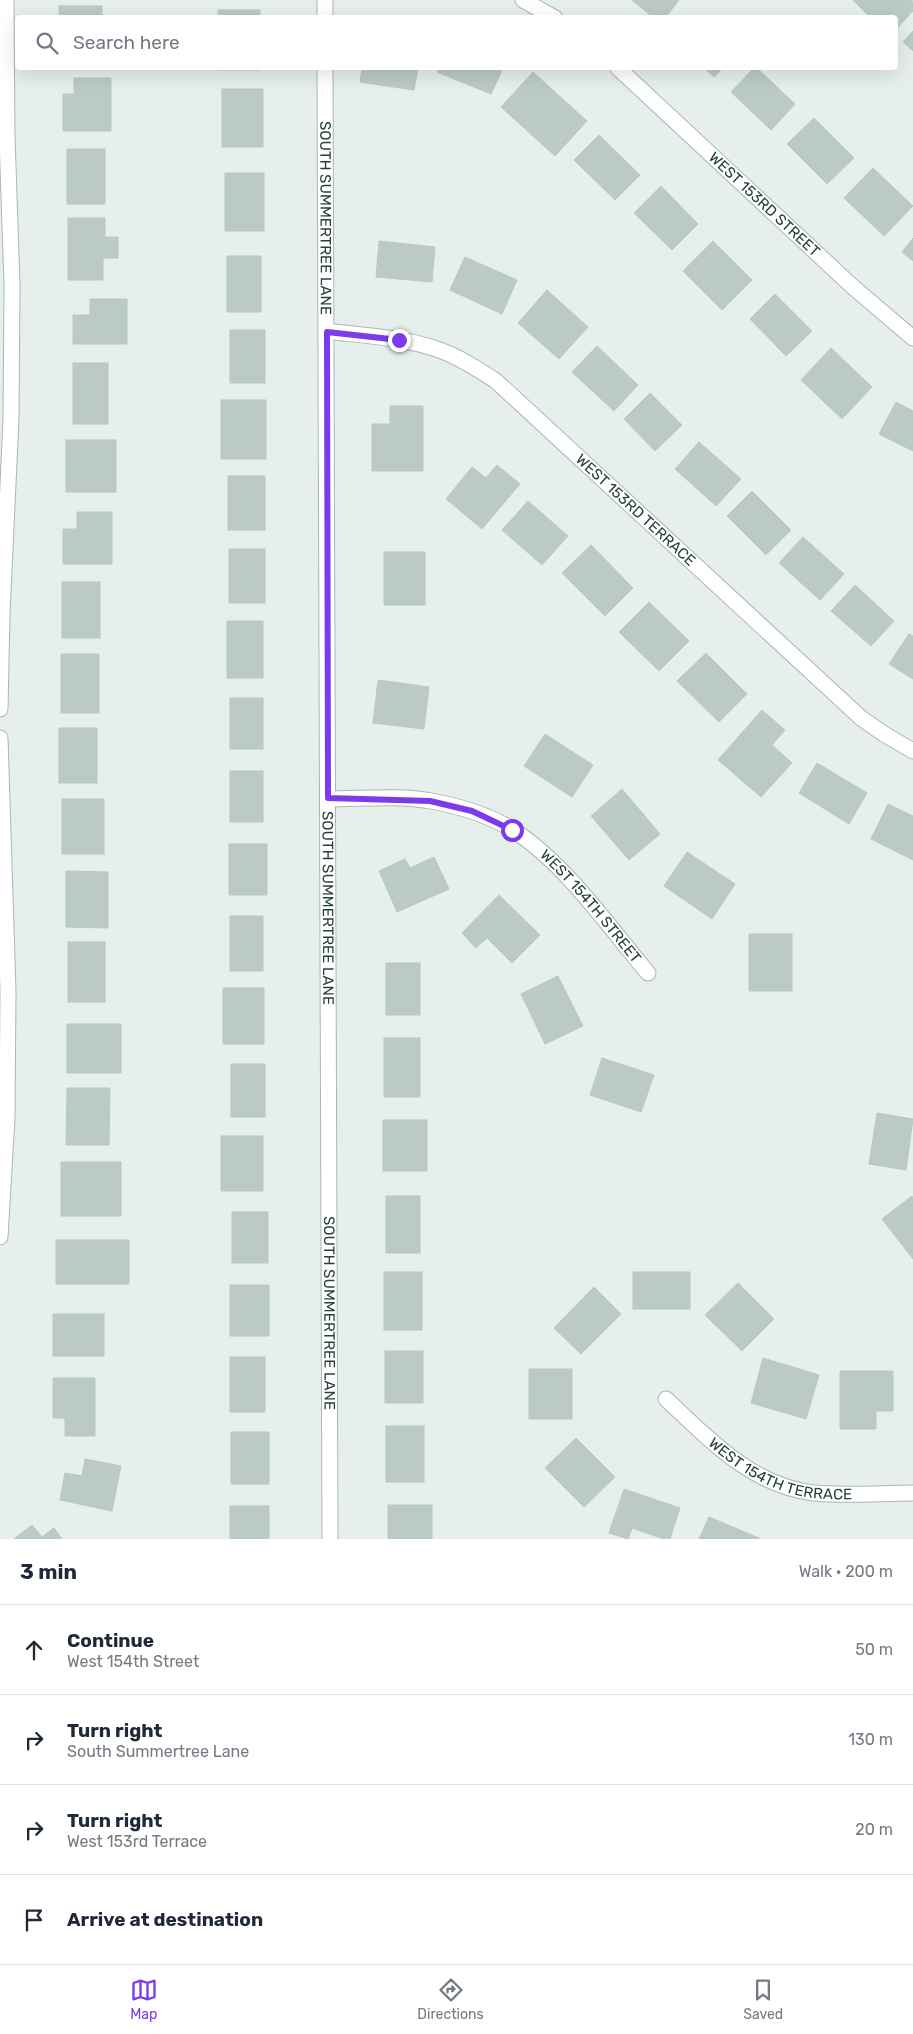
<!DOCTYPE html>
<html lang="en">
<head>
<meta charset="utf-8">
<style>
  body { margin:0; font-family:Rubik,sans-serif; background:#f6f6f7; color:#1f2937 }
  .stop { position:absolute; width:15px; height:15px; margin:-11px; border:4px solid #7c3aed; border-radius:50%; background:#fff }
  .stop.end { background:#7c3aed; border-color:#fff; box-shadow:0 1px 5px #0008 }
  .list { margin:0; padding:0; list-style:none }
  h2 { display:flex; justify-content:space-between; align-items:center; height:65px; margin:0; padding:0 20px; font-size:21px }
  h2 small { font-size:16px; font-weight:400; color:#747a83 }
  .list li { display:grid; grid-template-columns:32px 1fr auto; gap:15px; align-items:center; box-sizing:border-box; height:90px; padding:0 20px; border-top:1px solid #e0e1e3 }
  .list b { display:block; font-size:19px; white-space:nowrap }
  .list p { margin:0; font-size:16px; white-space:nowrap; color:#747a83 }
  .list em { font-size:16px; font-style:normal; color:#747a83 }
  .icon { flex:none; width:28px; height:28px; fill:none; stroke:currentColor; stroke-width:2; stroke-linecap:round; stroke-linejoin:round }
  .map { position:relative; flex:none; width:913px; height:1539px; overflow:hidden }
  .search { position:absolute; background:#fff; box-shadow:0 5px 20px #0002; left:15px; right:15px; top:15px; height:55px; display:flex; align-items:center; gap:12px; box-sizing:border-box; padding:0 18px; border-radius:5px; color:#747a83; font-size:19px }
  .sheet { height:425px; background:#fff }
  nav { display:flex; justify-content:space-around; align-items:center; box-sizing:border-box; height:70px; border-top:1px solid #e0e1e3; background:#fff; font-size:14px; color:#747a83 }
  nav a { display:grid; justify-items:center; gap:2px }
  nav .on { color:#7c3aed }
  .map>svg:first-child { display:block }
</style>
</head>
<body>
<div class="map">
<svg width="913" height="1539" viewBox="0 0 913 1539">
  <rect width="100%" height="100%" fill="#e6efeb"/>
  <g fill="#bbcac4" stroke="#b8c9c2">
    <polygon points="632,0 679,0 665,18 654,18"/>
    <polygon points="853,0 912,0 913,11 896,29 896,18 871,18"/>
    <rect x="59" y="6" width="43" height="12"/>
    <rect x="218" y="10" width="42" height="8"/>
    <polygon points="913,31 913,51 903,42"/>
    <rect x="218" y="68" width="42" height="2"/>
    <polygon points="362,68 418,68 414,90 360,82"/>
    <polygon points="439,68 503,68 491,94 437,72"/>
    <polygon points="704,68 723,68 714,77"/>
    <polygon points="754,68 757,68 795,104 771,130 731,92"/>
    <polygon points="533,72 587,121 555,156 501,107"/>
    <polygon points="74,78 111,78 111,131 63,131 63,94 74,94"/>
    <rect x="222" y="89" width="41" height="58"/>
    <polygon points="814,118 854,158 827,184 787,144"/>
    <polygon points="599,135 640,175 615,200 574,160"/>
    <rect x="67" y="149" width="38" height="55"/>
    <polygon points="873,168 913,206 884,236 844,198"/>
    <rect x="225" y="173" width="39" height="58"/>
    <polygon points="661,186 698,224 672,250 634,213"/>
    <polygon points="68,218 105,218 105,237 118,237 118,258 103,258 103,280 68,280"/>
    <polygon points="913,238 913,261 902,252"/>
    <polygon points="379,241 435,247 432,282 376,277"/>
    <polygon points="713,241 752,280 722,310 683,271"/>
    <rect x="227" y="256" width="34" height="56"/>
    <polygon points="465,257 517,280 502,314 450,290"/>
    <polygon points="547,290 588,327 559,359 518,323"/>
    <polygon points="775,294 812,331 786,356 750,319"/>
    <polygon points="90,299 127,299 127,344 73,344 73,315 90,315"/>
    <rect x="230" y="330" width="35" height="53"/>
    <polygon points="597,346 638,385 614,411 572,372"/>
    <polygon points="831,348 872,387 842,419 801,380"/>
    <rect x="73" y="363" width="35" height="61"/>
    <polygon points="650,393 682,425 655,451 624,419"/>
    <rect x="221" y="400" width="45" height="59"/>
    <polygon points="896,402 913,411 913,451 879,434"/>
    <polygon points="390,406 423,406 423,471 372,471 372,424 390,424"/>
    <rect x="66" y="440" width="50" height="52"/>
    <polygon points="699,442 741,479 716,506 675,469"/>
    <polygon points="497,465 520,484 482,529 446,499 472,467 486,478"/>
    <rect x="228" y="476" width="37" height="54"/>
    <polygon points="752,491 791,530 766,555 727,516"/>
    <polygon points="528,501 568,536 542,565 502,530"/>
    <polygon points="77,512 112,512 112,564 63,564 63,529 77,529"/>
    <polygon points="803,537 844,574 820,600 779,563"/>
    <polygon points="591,545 633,588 605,616 562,573"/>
    <rect x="229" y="549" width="36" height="54"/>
    <rect x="384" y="552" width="41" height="53"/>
    <rect x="62" y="582" width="38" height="56"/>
    <polygon points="855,585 894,621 871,646 831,611"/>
    <polygon points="649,602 689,641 659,671 619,632"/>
    <rect x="227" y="621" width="36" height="57"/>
    <polygon points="909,634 913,636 913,679 889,664"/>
    <polygon points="706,653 747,694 719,722 677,681"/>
    <rect x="61" y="654" width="38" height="59"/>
    <polygon points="378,680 429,687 424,729 373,723"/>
    <rect x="230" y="698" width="33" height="51"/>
    <polygon points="762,710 785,730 772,745 792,763 761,797 718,760"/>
    <rect x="59" y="728" width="38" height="55"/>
    <polygon points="545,734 593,765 572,797 524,766"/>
    <polygon points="817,763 867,793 849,824 799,793"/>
    <rect x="230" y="771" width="33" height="51"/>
    <polygon points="622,789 660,834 629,860 591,816"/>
    <rect x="62" y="799" width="42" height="55"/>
    <polygon points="888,804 913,816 913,860 871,839"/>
    <rect x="229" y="844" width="38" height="51"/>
    <polygon points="687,852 735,884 712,919 664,886"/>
    <polygon points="434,857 449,889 397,912 379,871 405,859 410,868"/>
    <polygon points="66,871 108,872 108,928 66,927"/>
    <polygon points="499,895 540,935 512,963 487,938 476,948 462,933"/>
    <rect x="230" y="916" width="33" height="55"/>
    <rect x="749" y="934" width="43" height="57"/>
    <rect x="68" y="942" width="37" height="60"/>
    <rect x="386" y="963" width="34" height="52"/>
    <polygon points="558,976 583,1026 545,1044 521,994"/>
    <rect x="223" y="988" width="41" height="56"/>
    <rect x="67" y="1024" width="54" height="49"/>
    <rect x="384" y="1038" width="36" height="59"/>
    <polygon points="602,1058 654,1075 641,1112 590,1095"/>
    <rect x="231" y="1064" width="34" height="53"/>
    <polygon points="67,1088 110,1088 109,1145 66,1145"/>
    <polygon points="877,1113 913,1119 906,1170 869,1164"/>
    <rect x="383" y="1120" width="44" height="51"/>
    <rect x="221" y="1136" width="42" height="55"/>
    <rect x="61" y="1162" width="60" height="54"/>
    <rect x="386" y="1196" width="34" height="57"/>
    <polygon points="912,1196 913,1198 913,1259 882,1219"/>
    <rect x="232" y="1212" width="36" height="51"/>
    <rect x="56" y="1240" width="73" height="44"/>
    <rect x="384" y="1272" width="38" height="58"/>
    <rect x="633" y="1272" width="57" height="37"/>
    <polygon points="738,1283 774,1319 742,1351 705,1315"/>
    <rect x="230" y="1285" width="39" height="51"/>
    <polygon points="594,1287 621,1314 581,1354 554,1328"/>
    <rect x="53" y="1314" width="51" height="42"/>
    <rect x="385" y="1351" width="38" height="52"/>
    <rect x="230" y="1357" width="35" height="55"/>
    <polygon points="763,1358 819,1375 806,1419 751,1403"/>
    <rect x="529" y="1369" width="43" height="50"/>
    <polygon points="840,1371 893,1371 893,1411 876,1411 876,1429 840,1429"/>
    <polygon points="53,1378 95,1378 95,1436 65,1436 65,1418 53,1418"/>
    <rect x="386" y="1426" width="38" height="56"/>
    <rect x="231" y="1432" width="38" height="52"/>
    <polygon points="576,1438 615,1477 584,1507 545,1468"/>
    <polygon points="85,1459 121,1466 112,1511 60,1500 65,1473 82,1476"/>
    <polygon points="624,1489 680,1508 670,1539 664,1539 632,1528 628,1539 609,1533"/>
    <rect x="388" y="1505" width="44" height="34"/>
    <rect x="230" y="1506" width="39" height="33"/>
    <polygon points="709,1517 759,1538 759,1539 699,1539"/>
    <polygon points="32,1525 42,1537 54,1528 62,1539 14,1539"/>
  </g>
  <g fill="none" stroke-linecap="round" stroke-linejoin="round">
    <g stroke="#a8b8b2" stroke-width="17">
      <g id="minor">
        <polyline points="325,0 325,18"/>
        <polyline points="523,0 555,18"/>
        <path id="s1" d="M325,68L330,1539"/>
        <path id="s2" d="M618,68L853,287L913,338"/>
        <path id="s3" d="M327,331C365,336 406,337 442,351C461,358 479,370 496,381L861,718L884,734L913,751"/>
        <polyline points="0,709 2,614 11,419 12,284 7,137 6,0"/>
        <polyline points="0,738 8,991 7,1118 0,1237"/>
        <path id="s4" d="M328,799C362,799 398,795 431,801C459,806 489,815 513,830C565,863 608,926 648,973"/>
        <path id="s5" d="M666,1399C709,1439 752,1486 814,1493C844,1496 882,1493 913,1493"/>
      </g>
    </g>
    <use href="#minor" stroke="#fff" stroke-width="15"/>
  </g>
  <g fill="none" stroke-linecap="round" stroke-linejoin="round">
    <polyline stroke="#7c3aed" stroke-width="6" points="399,340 327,332 328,798 430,801 472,811 512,830"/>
  </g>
  <g text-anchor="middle" stroke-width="4" stroke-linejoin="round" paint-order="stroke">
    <g font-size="15" fill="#24423a" stroke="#f7fbf9">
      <text dy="5" stroke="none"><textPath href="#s2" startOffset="200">WEST 153RD STREET</textPath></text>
      <text dy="5" stroke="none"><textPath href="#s1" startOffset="150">SOUTH SUMMERTREE LANE</textPath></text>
      <text dy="5" stroke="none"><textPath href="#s3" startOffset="369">WEST 153RD TERRACE</textPath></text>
      <text dy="5" stroke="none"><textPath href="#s4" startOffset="300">WEST 154TH STREET</textPath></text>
      <text dy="5" stroke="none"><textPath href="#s1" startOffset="840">SOUTH SUMMERTREE LANE</textPath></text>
      <text dy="5" stroke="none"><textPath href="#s1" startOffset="1245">SOUTH SUMMERTREE LANE</textPath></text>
      <text dy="5" stroke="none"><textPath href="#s5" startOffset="139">WEST 154TH TERRACE</textPath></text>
    </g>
  </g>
</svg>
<div class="stop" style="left:512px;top:830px"></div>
<div class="stop end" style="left:399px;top:340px"></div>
<div class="search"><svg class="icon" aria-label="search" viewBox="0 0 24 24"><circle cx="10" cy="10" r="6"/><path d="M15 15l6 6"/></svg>Search here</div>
</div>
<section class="sheet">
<h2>3 min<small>Walk · 200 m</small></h2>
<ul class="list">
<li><svg class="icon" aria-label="ahead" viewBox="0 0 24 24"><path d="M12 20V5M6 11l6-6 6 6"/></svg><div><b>Continue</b><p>West 154th Street</p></div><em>50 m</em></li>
<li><svg class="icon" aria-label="right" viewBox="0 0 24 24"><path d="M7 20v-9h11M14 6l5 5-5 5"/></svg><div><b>Turn right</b><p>South Summertree Lane</p></div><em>130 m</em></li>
<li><svg class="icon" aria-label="right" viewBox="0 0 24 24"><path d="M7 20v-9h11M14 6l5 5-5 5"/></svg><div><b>Turn right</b><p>West 153rd Terrace</p></div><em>20 m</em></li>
<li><svg class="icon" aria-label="arrive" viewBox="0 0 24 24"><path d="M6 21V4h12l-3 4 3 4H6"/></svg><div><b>Arrive at destination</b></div></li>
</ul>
</section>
<nav>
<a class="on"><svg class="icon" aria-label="map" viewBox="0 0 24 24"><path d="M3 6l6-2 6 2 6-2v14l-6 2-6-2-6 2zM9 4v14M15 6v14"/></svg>Map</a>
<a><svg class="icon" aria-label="directions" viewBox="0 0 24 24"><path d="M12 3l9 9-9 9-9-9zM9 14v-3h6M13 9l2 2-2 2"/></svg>Directions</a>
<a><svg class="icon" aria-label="saved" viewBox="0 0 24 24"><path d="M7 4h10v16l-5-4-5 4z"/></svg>Saved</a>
</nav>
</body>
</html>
